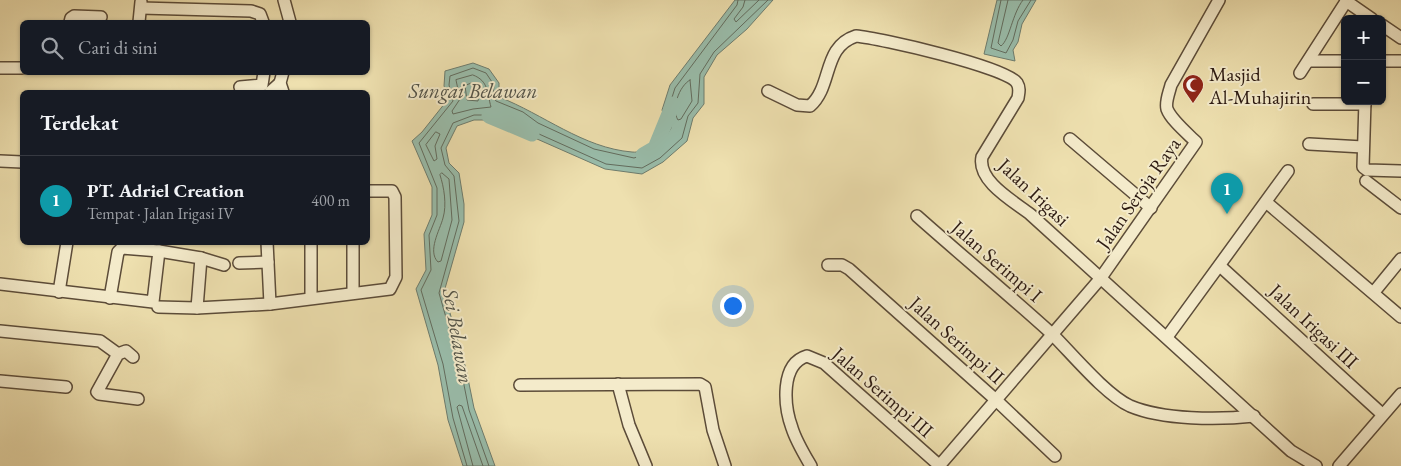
<!DOCTYPE html>
<html lang="id">
<head>
<meta charset="utf-8">
<style>
  body { margin:0; font-family:"EB Garamond",serif; background:#242831; color:#f1f3f6 }
  .controls { position:absolute; right:15px; top:15px; display:grid; overflow:hidden; border-radius:8px; box-shadow:0 1px 4px #0004 }
  .controls button { width:45px; height:45px; display:grid; place-items:center; padding:0; border:0; border-bottom:1px solid #363941; background:#171b24; color:#f1f3f6; font:25px sans-serif }
  .you { position:absolute; left:732px; top:305px; width:18px; height:18px; margin:-12px; border:4px solid #fff; border-radius:50%; background:#1a73e8; box-shadow:0 0 0 8px #1a73e833 }
  .badge { display:grid; place-items:center; width:32px; height:32px; border-radius:50%; background:#c59692; color:#fff; font-size:16px; font-weight:700 }
  .pin { position:absolute; translate:-50% -41px; filter:drop-shadow(0 1px 2px #0008) }
  .pin::after { content:''; position:absolute; top:26px; width:18px; height:15px; background:inherit; clip-path:polygon(0 0,100% 0,50% 100%) }
  .list { margin:0; padding:0; list-style:none }
  h2 { display:flex; justify-content:space-between; align-items:center; height:65px; margin:0; padding:0 20px; font-size:21px }
  h2 small { font-size:16px; font-weight:400; color:#9ea1a6 }
  .list li { display:grid; grid-template-columns:32px 1fr auto; gap:15px; align-items:center; box-sizing:border-box; height:90px; padding:0 20px; border-top:1px solid #363941 }
  .list b { display:block; font-size:19px; white-space:nowrap }
  .list p { margin:0; font-size:16px; white-space:nowrap; color:#9ea1a6 }
  .list em { font-size:16px; font-style:normal; color:#9ea1a6 }
  .icon { flex:none; width:28px; height:28px; fill:none; stroke:currentColor; stroke-width:2; stroke-linecap:round; stroke-linejoin:round }
  .map { position:relative; flex:none; width:1401px; height:466px; overflow:hidden }
  .search { position:absolute; background:#171b24; box-shadow:0 1px 4px #0004; left:20px; top:20px; width:350px; height:55px; display:flex; align-items:center; gap:12px; box-sizing:border-box; padding:0 18px; border-radius:8px; color:#9ea1a6; font-size:19px }
  .panel { position:absolute; background:#171b24; box-shadow:0 1px 4px #0004; left:20px; top:90px; width:350px; height:155px; border-radius:8px }
  .map>svg:first-child { display:block }
</style>
</head>
<body>
<div class="map">
<svg width="1401" height="466" viewBox="0 0 1401 466">
  <rect width="100%" height="100%" fill="#eee0af"/>
  <filter id="stains"><feTurbulence type="fractalNoise" baseFrequency=".004" numOctaves="4"/><feColorMatrix values="0 0 0 0 .2 0 0 0 0 .09 0 0 0 0 .02 0 0 0 .5 -.17"/></filter>
  <radialGradient id="worn" r=".72"><stop offset=".6" stop-color="#630" stop-opacity="0"/><stop offset="1" stop-color="#630" stop-opacity=".3"/></radialGradient>
  <g fill="#99bdab" stroke="#6d7c6e">
    <path d="M735,0H773L747,29L717,55L704,77V104L693,118L687,141L663,162L642,174L605,169L537,139L510,124L495,120H474L457,126L446,148L449,163L459,173L464,204V222L444,292L466,369L474,408L495,466H463L448,420L438,365L416,289L426,270L424,234L432,215V187L412,141L422,132L449,98L444,86L445,71L473,63L489,69L499,83V97C543,114 583,148 632,152C639,153 648,149 655,147L667,126L662,110L670,85Z"/>
    <polygon points="997,0 1036,0 1022,24 1018,42 1013,50 1015,61 984,54"/>
  </g>
  <g fill="none" stroke-linecap="round" stroke-linejoin="round">
    <g stroke="#626c5e" stroke-width="1">
      <polyline points="745,0 743,7 734,19 736,22 759,0"/>
      <polyline points="1001,0 991,48 1006,53 1013,40 1018,21 1031,0"/>
      <path d="M1008,0L998,43L1001,46C1010,39 1012,14 1023,0"/>
      <path d="M473,75C489,81 487,93 491,107L473,109L453,114L452,111L460,99L456,80Z"/>
      <path d="M690,80L692,101L681,119L678,120C671,109 679,86 690,80Z"/>
      <polygon points="472,83 480,88 478,101 467,100 465,86"/>
      <polygon points="436,132 440,134 435,146 437,159 434,161 426,145"/>
      <path d="M442,173L449,179L452,220L441,261L438,262C427,251 440,230 443,218C447,205 444,187 440,175Z"/>
      <polyline points="467,466 453,418 443,364 421,290 431,270 429,235 437,215 437,188 419,143 453,101 449,85 450,76 473,68 486,73 494,85 493,97 496,101 523,112 538,123 594,149 634,158 659,149 671,128 668,110 675,88 737,5 738,0"/>
      <polyline points="473,466 457,407 459,405 462,406 483,466"/>
      <polyline points="489,466 469,410 461,370 439,293 459,221 454,176 445,165 441,148 453,123 474,115 496,115 512,119 539,134 606,164 642,168 660,158 682,138 688,116 698,103 700,74 714,52 768,0"/>
    </g>
    <g stroke="#99bdab" stroke-width="15">
      <polyline points="489,116 532,134"/>
      <polyline points="643,155 655,148 673,104"/>
    </g>
    <g stroke="#5c4c39" stroke-width="14">
      <g id="minor">
        <polyline points="284,0 290,22"/>
        <polyline points="1346,1 1372,19"/>
        <polyline points="141,8 251,11 260,14 263,22"/>
        <polyline points="70,22 71,18 74,16 101,17"/>
        <polyline points="139,22 141,2"/>
        <polyline points="1382,25 1401,38"/>
        <polyline points="1309,61 1345,61"/>
        <polyline points="1382,61 1401,61"/>
        <polyline points="0,68 22,68"/>
        <polyline points="1300,73 1347,0"/>
        <polyline points="240,87 262,85 264,72"/>
        <path d="M768,91L797,105L810,106C833,86 822,47 856,36C879,38 1007,67 1017,83C1020,88 1019,92 1018,98L982,157C977,181 1013,201 1030,214L1291,451L1316,466"/>
        <polyline points="270,92 280,83"/>
        <polyline points="283,92 280,83 283,72"/>
        <polyline points="1365,101 1363,167 1367,170 1401,171"/>
        <polyline points="1313,104 1365,104"/>
        <polyline points="1070,139 1151,208"/>
        <polyline points="1309,144 1363,147"/>
        <polyline points="0,161 22,162"/>
        <polyline points="1366,181 1401,208"/>
        <polyline points="1266,202 1401,317"/>
        <path d="M917,216C962,256 1008,294 1052,334C1072,354 1106,395 1130,406C1163,420 1219,420 1254,416"/>
        <polyline points="267,242 270,304"/>
        <polyline points="353,242 353,293"/>
        <polyline points="201,258 224,265"/>
        <polyline points="239,263 268,262"/>
        <polyline points="828,265 842,265 849,269 996,400 1055,456"/>
        <polyline points="1220,266 1382,414"/>
        <polyline points="0,284 153,302 159,251"/>
        <polyline points="59,292 67,242"/>
        <polyline points="1374,292 1401,259"/>
        <polyline points="110,298 118,252 122,248 159,251 201,258 197,308 158,307"/>
        <polyline points="311,298 311,242"/>
        <polyline points="197,308 270,304 390,289 396,277 395,197 392,191 368,191"/>
        <polyline points="0,331 100,341 118,354"/>
        <polyline points="1167,337 1288,171"/>
        <polyline points="133,357 126,351 118,354 97,392 99,394 138,399"/>
        <polyline points="0,381 66,387"/>
        <polyline points="618,384 629,425 646,466"/>
        <polyline points="520,385 700,384 705,387 713,430 725,466"/>
        <path d="M811,466C804,454 796,441 792,428C784,406 780,364 807,356L824,363L940,466"/>
        <path d="M939,466L1100,279L1196,142C1188,134 1171,120 1167,109C1165,102 1169,93 1171,85L1219,0"/>
        <polyline points="1339,466 1401,394"/>
      </g>
    </g>
    <use href="#minor" stroke="#f4ebcb" stroke-width="11"/>
  </g>
  <defs>
    <g id="mosque-pin" transform="scale(1.125)"><path d="M0 17L-7.5 6A9.5 9.5 0 1 1 7.5 6Z" fill="#8f2418" stroke="#f4ebcb"/><path d="M3.5-4.9A6 6 0 1 0 3.5 4.9A5 5 0 1 1 3.5-4.9Z" fill="#fff"/></g>
  </defs>
  <g fill-rule="evenodd">
    <use href="#mosque-pin" x="1193" y="85"/>
  </g>
  <g text-anchor="middle" stroke-width="4" stroke-linejoin="round" paint-order="stroke">
    <g font-size="20" fill="#2c1a12" stroke="#f4ebcb" text-anchor="start">
      <text x="1209" y="81">Masjid<tspan x="1209" dy="23">Al-Muhajirin</tspan></text>
    </g>
    <g font-size="20" fill="#2c1a12" stroke="#f4ebcb">
      <text transform="translate(1034 192) rotate(43)" y="7">Jalan Irigasi</text>
      <text transform="translate(1138 193) rotate(-55)" y="7">Jalan Seroja Raya</text>
      <text transform="translate(997 261) rotate(41)" y="7">Jalan Serimpi I</text>
      <text transform="translate(1314 326) rotate(43)" y="7">Jalan Irigasi III</text>
      <text transform="translate(957 340) rotate(42)" y="7">Jalan Serimpi II</text>
      <text transform="translate(883 392) rotate(41)" y="7">Jalan Serimpi III</text>
    </g>
    <g font-size="21" font-style="italic" fill="#525348" stroke="#f4ebcb">
      <text x="473" y="98">Sungai Belawan</text>
      <text transform="translate(458 336) rotate(80)" y="7">Sei Belawan</text>
    </g>
  </g>
  <rect width="100%" height="100%" filter="url(#stains)"/>
  <rect width="100%" height="100%" fill="url(#worn)"/>
</svg>
<div class="controls">
<button>+</button>
<button>−</button>
</div>
<div class="you"></div>
<div class="pin badge" style="left:1227px;top:214px;background:#0f9aa8">1</div>
<div class="search"><svg class="icon" aria-label="search" viewBox="0 0 24 24"><circle cx="10" cy="10" r="6"/><path d="M15 15l6 6"/></svg>Cari di sini</div>
<section class="panel">
<h2>Terdekat<small></small></h2>
<ul class="list">
<li><span class="badge" style="background:#0f9aa8">1</span><div><b>PT. Adriel Creation</b><p>Tempat · Jalan Irigasi IV</p></div><em>400 m</em></li>
</ul>
</section>
</div>
</body>
</html>
